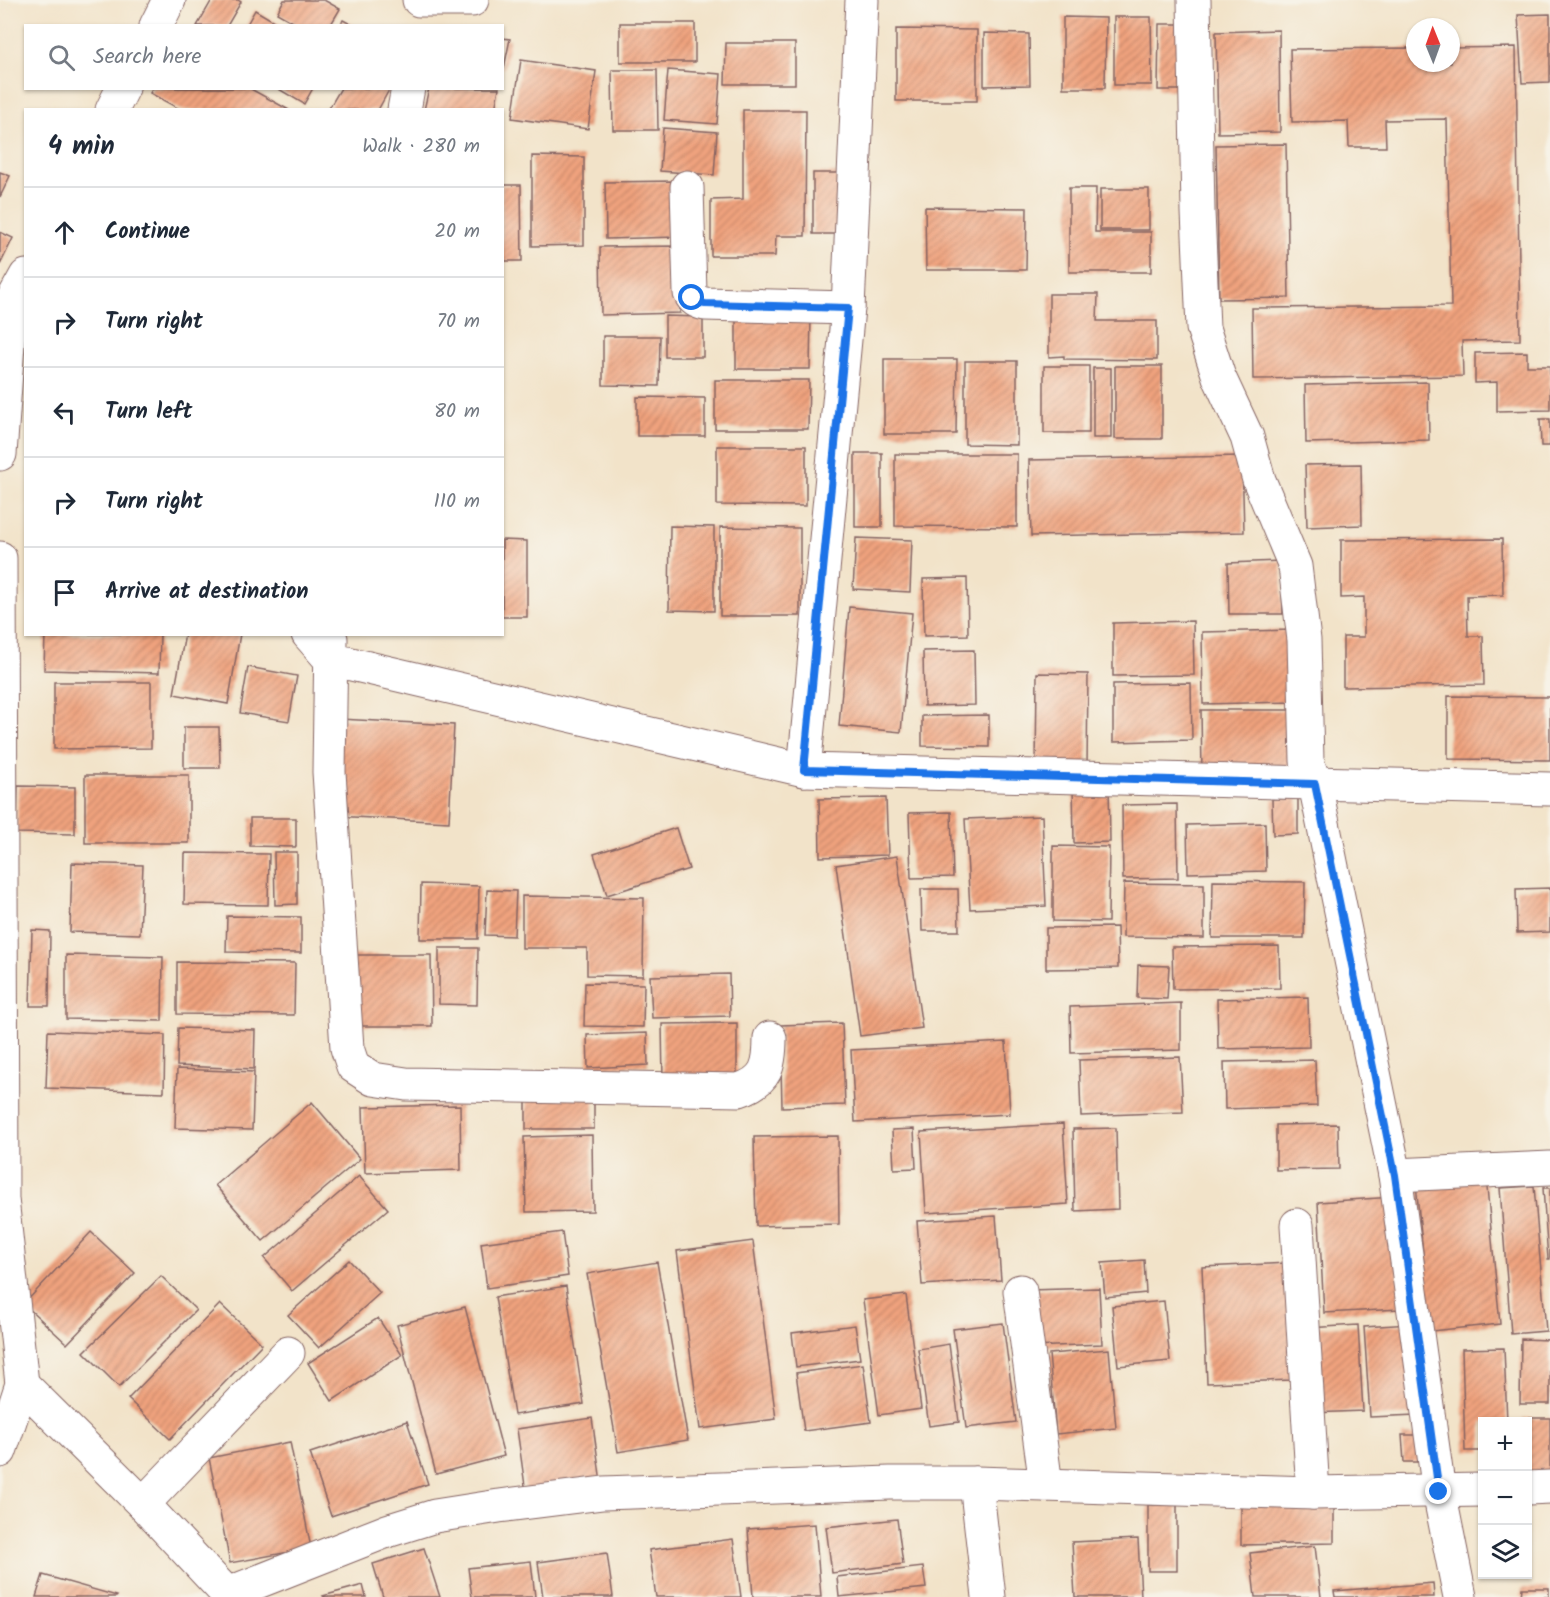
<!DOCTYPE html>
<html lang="en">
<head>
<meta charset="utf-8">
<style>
  body { margin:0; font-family:Kalam,sans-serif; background:#f2f2f3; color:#1f2937 }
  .controls { position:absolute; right:18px; bottom:18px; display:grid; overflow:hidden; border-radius:0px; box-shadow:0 2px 4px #0004 }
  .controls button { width:54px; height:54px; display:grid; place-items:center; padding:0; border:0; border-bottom:2px solid #e0e1e3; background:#fff; color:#1f2937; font:30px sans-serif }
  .compass { position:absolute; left:1406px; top:18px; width:54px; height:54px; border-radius:50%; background:#fff; box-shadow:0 2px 4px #0004; rotate:359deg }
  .stop { position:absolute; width:18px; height:18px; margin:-14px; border:4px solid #1a73e8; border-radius:50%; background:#fff }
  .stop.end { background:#1a73e8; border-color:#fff; box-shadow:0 2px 6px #0008 }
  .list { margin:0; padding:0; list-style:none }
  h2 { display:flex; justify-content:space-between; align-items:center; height:78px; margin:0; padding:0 24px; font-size:26px }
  h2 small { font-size:20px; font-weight:400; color:#747a83 }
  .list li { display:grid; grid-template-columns:39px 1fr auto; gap:18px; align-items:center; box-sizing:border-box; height:90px; padding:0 24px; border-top:2px solid #e0e1e3 }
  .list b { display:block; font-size:22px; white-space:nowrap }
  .list em { font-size:20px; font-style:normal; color:#747a83 }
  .icon { flex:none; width:33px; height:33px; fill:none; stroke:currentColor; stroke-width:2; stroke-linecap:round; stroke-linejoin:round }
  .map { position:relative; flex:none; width:1550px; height:1597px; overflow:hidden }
  .search { position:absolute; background:#fff; box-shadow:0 2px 4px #0004; left:24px; top:24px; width:480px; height:66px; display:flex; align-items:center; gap:15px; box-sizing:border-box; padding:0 21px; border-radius:0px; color:#747a83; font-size:22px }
  .panel { position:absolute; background:#fff; box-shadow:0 2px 4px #0004; left:24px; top:108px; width:480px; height:528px; border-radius:0px }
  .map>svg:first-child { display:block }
</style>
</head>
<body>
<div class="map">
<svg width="1550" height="1597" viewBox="0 0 1550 1597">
  <defs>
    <pattern id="building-hatch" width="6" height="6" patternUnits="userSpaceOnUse" patternTransform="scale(1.5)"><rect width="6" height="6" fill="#f0a37e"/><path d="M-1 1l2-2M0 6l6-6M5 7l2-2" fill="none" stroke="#c48467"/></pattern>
  </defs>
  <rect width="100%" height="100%" fill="#f7f3e8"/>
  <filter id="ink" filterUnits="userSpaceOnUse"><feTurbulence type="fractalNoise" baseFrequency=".0167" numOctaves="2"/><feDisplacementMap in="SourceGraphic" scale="12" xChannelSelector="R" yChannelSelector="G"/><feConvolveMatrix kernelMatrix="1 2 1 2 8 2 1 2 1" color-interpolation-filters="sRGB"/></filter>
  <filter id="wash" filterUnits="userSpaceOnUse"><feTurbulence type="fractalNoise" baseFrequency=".008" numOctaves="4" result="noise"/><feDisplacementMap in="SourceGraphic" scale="24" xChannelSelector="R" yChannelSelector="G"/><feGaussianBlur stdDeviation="1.35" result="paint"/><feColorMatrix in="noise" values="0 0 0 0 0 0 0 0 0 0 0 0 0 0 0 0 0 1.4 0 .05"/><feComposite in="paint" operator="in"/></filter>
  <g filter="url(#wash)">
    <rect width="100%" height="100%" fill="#f2e3c9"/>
    <g id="blocks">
      <g fill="url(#building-hatch)">
        <polygon points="212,0 238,0 241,2 227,26 197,26"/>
        <polygon points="284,0 324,0 340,9 330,26 300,26 277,13"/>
        <polygon points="255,10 282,26 246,26"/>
        <polygon points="1550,14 1550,82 1522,83 1518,15"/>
        <polygon points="1063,17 1106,18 1105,88 1063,88"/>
        <polygon points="1114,17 1151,17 1152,85 1114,85"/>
        <polygon points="343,20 354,26 340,26"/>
        <rect x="620" y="23" width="75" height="39"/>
        <polygon points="1159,24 1186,24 1186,90 1158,90"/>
        <polygon points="896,29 977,30 977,101 896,101"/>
        <polygon points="1279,30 1280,132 1218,133 1216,32"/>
        <polygon points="984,33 1029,34 1030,85 984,86"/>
        <polygon points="502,38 510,39 504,68 502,68"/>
        <polygon points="726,43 795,43 795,84 725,84"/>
        <polygon points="1516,47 1520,340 1462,341 1463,376 1253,379 1252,308 1451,306 1447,119 1385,120 1386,147 1349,147 1348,121 1292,122 1290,49 1415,48 1415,63 1451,63 1451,48"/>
        <polygon points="521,60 596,71 588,129 512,118"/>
        <polygon points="612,70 657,70 658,130 613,130"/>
        <polygon points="668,70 721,74 717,124 664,120"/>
        <polygon points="153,88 249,88 289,110 181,110 150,93"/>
        <polygon points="277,88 313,88 304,104"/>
        <polygon points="341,88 390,88 378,110 328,110"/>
        <polygon points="429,88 499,88 495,110 424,110"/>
        <polygon points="743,110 806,110 805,236 776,236 775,256 711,256 711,200 743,199"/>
        <polygon points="663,128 717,132 714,175 660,171"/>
        <polygon points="1286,144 1289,298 1219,299 1216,145"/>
        <polygon points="532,156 584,157 584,245 532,246"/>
        <polygon points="0,172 10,176 0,197"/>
        <polygon points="813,173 847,173 846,234 813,234"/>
        <polygon points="676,181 677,237 606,239 605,182"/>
        <polygon points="502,185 521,185 522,261 502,261"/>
        <polygon points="1069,188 1096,188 1095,232 1151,232 1151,272 1069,272"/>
        <rect x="1100" y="189" width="49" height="41"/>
        <polygon points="925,207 1027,208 1026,270 926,270"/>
        <polygon points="0,232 13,238 0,265"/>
        <polygon points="679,246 680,313 601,315 600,247"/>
        <polygon points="1049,294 1098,294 1097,321 1157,321 1157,360 1064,359 1064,356 1049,357"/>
        <polygon points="736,314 811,315 810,369 736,369"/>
        <polygon points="665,316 703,317 703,357 665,357"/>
        <polygon points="603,336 660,336 659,386 603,385"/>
        <polygon points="1527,352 1527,366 1550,366 1550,410 1497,411 1497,382 1475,383 1475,353"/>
        <polygon points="884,359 957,359 956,434 884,434"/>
        <polygon points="965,361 1017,361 1017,445 965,444"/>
        <rect x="1044" y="366" width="45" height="67"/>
        <rect x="1115" y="366" width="47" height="73"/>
        <rect x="1093" y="368" width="18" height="70"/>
        <polygon points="715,380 809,380 808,429 715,429"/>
        <polygon points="1428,382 1429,440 1306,443 1305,385"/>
        <polygon points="637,397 705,398 705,436 637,436"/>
        <polygon points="1540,419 1550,419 1550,446 1541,446"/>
        <polygon points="717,446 806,446 806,506 717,505"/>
        <rect x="855" y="453" width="27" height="74"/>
        <polygon points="895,454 1017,454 1017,527 895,526"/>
        <polygon points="1242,456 1244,532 1031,536 1029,460"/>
        <polygon points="1361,464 1362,525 1307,527 1305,465"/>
        <polygon points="670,526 714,527 714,611 669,610"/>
        <polygon points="720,527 800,528 800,616 720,616"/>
        <polygon points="856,538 912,540 910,592 853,589"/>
        <polygon points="1502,539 1503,595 1467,596 1468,636 1483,636 1484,685 1343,687 1343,637 1364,637 1364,597 1341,598 1341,540"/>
        <polygon points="502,540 527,541 527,617 502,617"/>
        <polygon points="1281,561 1283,614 1229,614 1228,563"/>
        <polygon points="967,578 968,635 924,636 923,579"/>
        <polygon points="849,607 912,613 901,732 839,726"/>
        <polygon points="1193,621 1194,675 1113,676 1113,623"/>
        <polygon points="1293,630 1294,702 1203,704 1202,632"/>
        <polygon points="45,634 160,634 159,673 44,670"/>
        <polygon points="185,634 240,634 228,704 174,694"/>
        <polygon points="974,650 975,705 924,706 923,651"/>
        <polygon points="248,667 297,676 289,721 240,713"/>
        <polygon points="1037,673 1088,674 1087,769 1036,769"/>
        <polygon points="54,682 151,682 151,748 54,749"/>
        <polygon points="1191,683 1192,740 1113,742 1113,684"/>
        <polygon points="1448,696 1550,697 1550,760 1448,759"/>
        <polygon points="1201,710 1291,710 1292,774 1202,774"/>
        <polygon points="989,715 989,747 922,746 922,716"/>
        <polygon points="339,719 454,725 449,822 334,816"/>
        <polygon points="184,727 219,727 220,768 184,768"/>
        <rect x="85" y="775" width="104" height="68"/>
        <polygon points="1073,784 1109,784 1110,842 1074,843"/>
        <polygon points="18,786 75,787 75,834 17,833"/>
        <polygon points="886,798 888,855 820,857 819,799"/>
        <polygon points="1298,798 1298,834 1273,835 1272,799"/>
        <polygon points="1177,804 1178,878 1123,879 1122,805"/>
        <polygon points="951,812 953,877 911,878 909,813"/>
        <polygon points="1042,816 1046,906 970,909 965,819"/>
        <polygon points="250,818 296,818 296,847 250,846"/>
        <polygon points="1265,823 1266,871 1188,873 1187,825"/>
        <polygon points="676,828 689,869 607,895 594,854"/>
        <polygon points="1053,846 1109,847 1108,922 1053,921"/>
        <polygon points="274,852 297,852 297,904 275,905"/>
        <polygon points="185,853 269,854 268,905 184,904"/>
        <polygon points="897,856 922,1028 860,1036 836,865"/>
        <polygon points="72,863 143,865 140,934 70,932"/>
        <polygon points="1213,881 1305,882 1304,938 1212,938"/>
        <polygon points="1124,883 1204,884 1204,938 1123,937"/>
        <polygon points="421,884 479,886 478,939 420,939"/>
        <polygon points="1550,888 1550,932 1517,933 1516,889"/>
        <polygon points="921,889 958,889 959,931 922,931"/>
        <polygon points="487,890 516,891 514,936 485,935"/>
        <polygon points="522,896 644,898 643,976 587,975 587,948 522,948"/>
        <polygon points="227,916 301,917 301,953 226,952"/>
        <polygon points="1117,927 1118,968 1046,969 1046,928"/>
        <polygon points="32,930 50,931 49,1006 30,1006"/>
        <polygon points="1279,946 1280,988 1173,989 1172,947"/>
        <polygon points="439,948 478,948 477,1005 439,1004"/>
        <polygon points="66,955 163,957 162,1021 66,1019"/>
        <polygon points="350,955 431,955 432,1026 350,1026"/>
        <polygon points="177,962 295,963 294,1015 177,1014"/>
        <polygon points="1138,965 1169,966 1167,999 1137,998"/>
        <polygon points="729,974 730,1016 652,1018 650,976"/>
        <polygon points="585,983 644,984 643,1027 584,1026"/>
        <polygon points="1308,997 1309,1047 1218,1049 1217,999"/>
        <polygon points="1181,1003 1181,1050 1071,1053 1070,1007"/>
        <polygon points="737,1023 737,1081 663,1081 662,1024"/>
        <polygon points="842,1023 845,1105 782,1107 780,1025"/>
        <polygon points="178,1028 255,1030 254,1069 177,1066"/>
        <polygon points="48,1031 165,1035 164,1092 46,1088"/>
        <polygon points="647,1033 648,1065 588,1068 587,1035"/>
        <polygon points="1006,1042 1010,1114 855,1122 851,1050"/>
        <polygon points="1180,1057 1183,1112 1081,1116 1079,1060"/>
        <polygon points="1315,1060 1317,1106 1225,1109 1224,1062"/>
        <polygon points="177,1069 254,1072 252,1130 175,1128"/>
        <rect x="526" y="1098" width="68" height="31"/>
        <polygon points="312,1102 360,1159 263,1241 215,1185"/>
        <polygon points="460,1105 461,1170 365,1173 363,1107"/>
        <polygon points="1063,1124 1068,1204 926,1213 921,1132"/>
        <polygon points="1338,1124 1339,1169 1276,1170 1276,1125"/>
        <polygon points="1116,1128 1118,1209 1075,1211 1073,1129"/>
        <polygon points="914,1129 916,1168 894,1169 892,1130"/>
        <polygon points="592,1135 593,1211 526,1212 524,1137"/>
        <polygon points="838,1136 839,1224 756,1226 754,1137"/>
        <polygon points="359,1176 388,1209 292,1291 264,1258"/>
        <polygon points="1486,1177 1500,1324 1431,1331 1416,1184"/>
        <polygon points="1534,1186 1546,1331 1511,1334 1500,1188"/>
        <polygon points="1543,1188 1550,1188 1550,1259 1548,1259"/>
        <polygon points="1394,1197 1400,1309 1324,1313 1318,1202"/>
        <polygon points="996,1216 1001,1280 922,1285 917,1221"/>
        <polygon points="91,1232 135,1273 67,1344 24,1304"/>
        <polygon points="562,1232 568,1276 487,1288 481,1243"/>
        <polygon points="753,1241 776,1419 700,1429 677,1251"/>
        <polygon points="349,1260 380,1293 319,1348 288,1315"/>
        <polygon points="1144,1260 1146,1293 1105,1297 1102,1263"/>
        <polygon points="657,1262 688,1440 618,1452 587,1274"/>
        <polygon points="1287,1263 1292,1380 1207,1383 1202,1267"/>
        <polygon points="161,1276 196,1310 119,1387 84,1352"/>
        <polygon points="566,1286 584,1404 514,1415 495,1297"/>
        <polygon points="1099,1288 1102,1344 1032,1347 1029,1290"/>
        <polygon points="906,1295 921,1409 879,1415 863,1300"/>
        <polygon points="1164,1301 1170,1361 1118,1366 1112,1306"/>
        <polygon points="220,1304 262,1344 170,1439 128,1399"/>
        <polygon points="465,1307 504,1456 436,1474 397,1325"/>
        <polygon points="378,1318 402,1355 332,1401 308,1363"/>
        <polygon points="1003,1323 1016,1422 966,1428 953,1329"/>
        <polygon points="1410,1324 1416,1415 1370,1417 1364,1327"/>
        <polygon points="855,1325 860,1359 796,1367 792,1333"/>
        <polygon points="1358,1325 1363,1411 1311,1413 1307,1328"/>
        <polygon points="1521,1339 1550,1340 1550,1404 1520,1404"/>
        <polygon points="949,1344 959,1422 929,1426 918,1349"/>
        <polygon points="1504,1348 1507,1422 1482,1422 1482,1451 1465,1451 1462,1349"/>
        <polygon points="1109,1349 1116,1428 1056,1434 1049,1354"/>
        <polygon points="863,1364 871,1422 804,1431 796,1373"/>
        <polygon points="592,1418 601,1482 526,1493 517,1429"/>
        <polygon points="1523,1418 1550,1418 1550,1480 1528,1481 1528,1422 1523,1422"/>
        <polygon points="407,1421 428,1484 331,1516 310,1453"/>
        <polygon points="1402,1435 1425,1435 1426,1462 1404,1462"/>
        <polygon points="290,1442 311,1548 230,1563 209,1458"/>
        <polygon points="1334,1501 1334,1543 1241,1545 1241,1503"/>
        <rect x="1148" y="1505" width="29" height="66"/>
        <polygon points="897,1519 903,1564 832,1573 826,1527"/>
        <polygon points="815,1524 821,1597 753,1597 748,1529"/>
        <polygon points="733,1539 741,1597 656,1597 649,1550"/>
        <polygon points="1138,1539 1141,1597 1075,1597 1072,1542"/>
        <polygon points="1315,1546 1321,1597 1255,1597 1250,1553"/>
        <polygon points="424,1548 440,1597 383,1597 373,1564"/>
        <polygon points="607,1553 613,1597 543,1597 538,1562"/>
        <polygon points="531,1561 535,1597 472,1597 468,1568"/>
        <polygon points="923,1567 926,1588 839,1597 837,1577"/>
        <polygon points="43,1575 117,1596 116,1597 36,1597"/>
        <polygon points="1433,1583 1434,1597 1335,1597 1334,1591"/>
        <polygon points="363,1585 366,1597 324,1597 323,1596"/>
        <polygon points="1522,1588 1549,1588 1549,1597 1521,1597"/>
      </g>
    </g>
  </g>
  <g filter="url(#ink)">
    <use href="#blocks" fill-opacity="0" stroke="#856462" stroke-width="1.5"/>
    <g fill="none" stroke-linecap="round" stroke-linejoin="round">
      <g stroke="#856462" stroke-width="35">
        <g id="minor">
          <polyline points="419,0 472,0"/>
          <polyline points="1194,0 1198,212 1203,328 1219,377 1247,437 1259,480 1295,566 1304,640 1307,761 1315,784 1395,1175 1439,1492 1460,1597"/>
          <polyline points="156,26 169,0"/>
          <polyline points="112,110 123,88"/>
          <polyline points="404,110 408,88"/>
          <path d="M687,187L690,293C693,300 697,302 705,304L848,308"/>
          <polyline points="0,454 11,303 26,276"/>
          <polyline points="0,558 2,1199 22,1384 0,1451"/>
          <polyline points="308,634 330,659 804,770 1550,789"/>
          <path d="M331,639L329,772L347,1048L353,1066L373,1079L406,1084L739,1090C767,1081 770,1065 770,1038"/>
          <polyline points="804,770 848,308 862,0"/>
          <polyline points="1395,1175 1550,1168"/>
          <polyline points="1297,1225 1313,1493"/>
          <polyline points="1020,1291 1046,1485"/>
          <polyline points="22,1384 143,1504 230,1597"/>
          <polyline points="976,1483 989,1597"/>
          <polyline points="1528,1488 1550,1487"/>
          <polyline points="143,1504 288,1353"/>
          <polyline points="227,1594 387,1531 435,1516 499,1506 603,1493 890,1483 976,1483 1313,1493 1482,1490"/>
        </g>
      </g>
      <use href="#minor" stroke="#fff" stroke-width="33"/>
    </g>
  </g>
  <g fill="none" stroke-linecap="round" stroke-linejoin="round" filter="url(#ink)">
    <polyline stroke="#1a73e8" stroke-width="8" points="692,298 697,302 705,304 848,308 804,770 1315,784 1395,1175 1439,1492"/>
  </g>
</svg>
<div class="controls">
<button>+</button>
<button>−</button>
<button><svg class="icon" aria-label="layers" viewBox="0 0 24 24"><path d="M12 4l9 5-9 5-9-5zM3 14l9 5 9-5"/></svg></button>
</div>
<svg class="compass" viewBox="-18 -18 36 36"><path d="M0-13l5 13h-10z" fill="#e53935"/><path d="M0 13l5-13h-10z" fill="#747a83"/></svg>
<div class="stop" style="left:692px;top:298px"></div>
<div class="stop end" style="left:1439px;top:1492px"></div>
<div class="search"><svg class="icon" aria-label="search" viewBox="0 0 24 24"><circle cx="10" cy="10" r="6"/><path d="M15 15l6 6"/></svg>Search here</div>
<section class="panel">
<h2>4 min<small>Walk · 280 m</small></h2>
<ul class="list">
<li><svg class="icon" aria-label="ahead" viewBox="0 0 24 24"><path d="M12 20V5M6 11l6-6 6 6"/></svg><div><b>Continue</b></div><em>20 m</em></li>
<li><svg class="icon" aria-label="right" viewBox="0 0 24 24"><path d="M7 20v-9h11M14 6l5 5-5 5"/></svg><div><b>Turn right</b></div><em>70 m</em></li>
<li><svg class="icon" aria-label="left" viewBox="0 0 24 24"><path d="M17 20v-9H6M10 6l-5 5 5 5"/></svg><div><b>Turn left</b></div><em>80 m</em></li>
<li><svg class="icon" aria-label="right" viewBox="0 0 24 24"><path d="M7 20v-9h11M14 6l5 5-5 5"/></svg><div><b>Turn right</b></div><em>110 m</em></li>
<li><svg class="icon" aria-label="arrive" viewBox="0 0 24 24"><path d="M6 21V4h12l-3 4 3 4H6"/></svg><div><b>Arrive at destination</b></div></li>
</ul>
</section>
</div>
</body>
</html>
